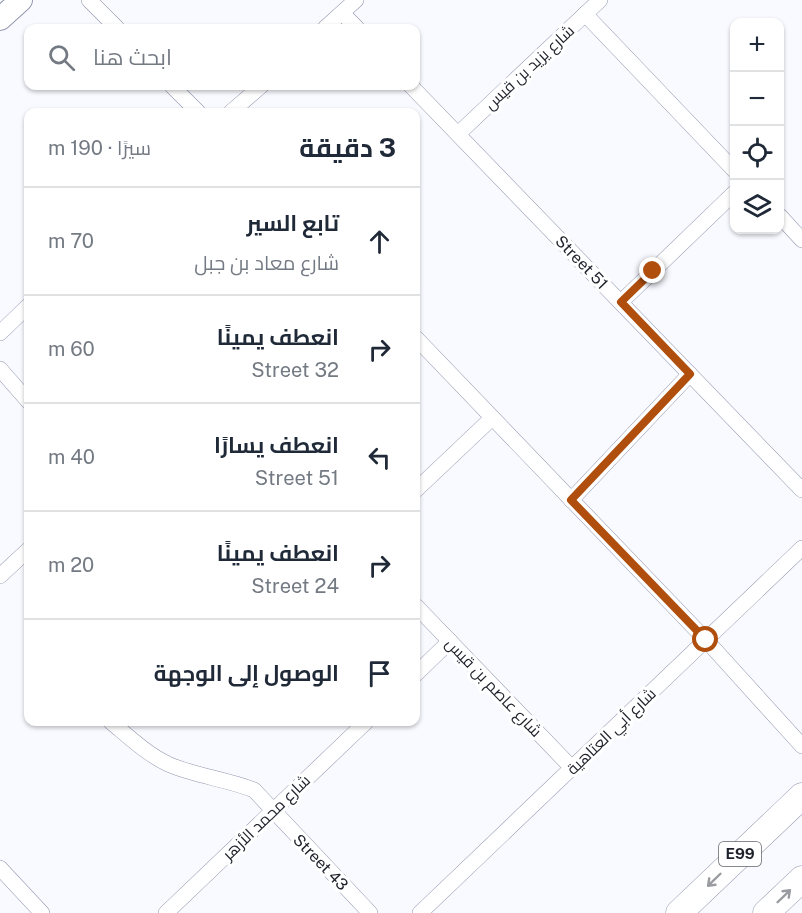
<!DOCTYPE html>
<html lang="ar">
<head>
<meta charset="utf-8">
<style>
  body { margin:0; font-family:"Public Sans",Cairo,sans-serif; background:#f2f2f3; color:#1f2937; direction:rtl }
  .controls { position:absolute; right:18px; top:18px; display:grid; overflow:hidden; border-radius:12px; box-shadow:0 2px 4px #0004 }
  .controls button { width:54px; height:54px; display:grid; place-items:center; padding:0; border:0; border-bottom:2px solid #e0e1e3; background:#fff; color:#1f2937; font:30px sans-serif }
  .stop { position:absolute; width:18px; height:18px; margin:-14px; border:4px solid #af4e0d; border-radius:50%; background:#fff }
  .stop.end { background:#af4e0d; border-color:#fff; box-shadow:0 2px 6px #0008 }
  .list { margin:0; padding:0; list-style:none }
  h2 { display:flex; justify-content:space-between; align-items:center; height:78px; margin:0; padding:0 24px; font-size:26px }
  h2 small { font-size:20px; font-weight:400; color:#747a83 }
  .list li { display:grid; grid-template-columns:39px 1fr auto; gap:18px; align-items:center; box-sizing:border-box; height:108px; padding:0 24px; border-top:2px solid #e0e1e3 }
  .list b { display:block; font-size:22px; white-space:nowrap }
  .list p { margin:0; font-size:20px; white-space:nowrap; color:#747a83 }
  .list em { font-size:20px; font-style:normal; color:#747a83 }
  .icon { flex:none; width:33px; height:33px; fill:none; stroke:currentColor; stroke-width:2; stroke-linecap:round; stroke-linejoin:round }
  .map { position:relative; flex:none; width:802px; height:913px; overflow:hidden; direction:ltr }
  .search { position:absolute; background:#fff; box-shadow:0 2px 4px #0004; left:24px; top:24px; width:396px; height:66px; display:flex; align-items:center; gap:15px; box-sizing:border-box; padding:0 21px; border-radius:12px; color:#747a83; font-size:22px }
  .panel { position:absolute; background:#fff; box-shadow:0 2px 4px #0004; left:24px; top:108px; width:396px; height:618px; border-radius:12px; direction:rtl }
  .map>svg:first-child { display:block }
</style>
</head>
<body>
<div class="map">
<svg width="802" height="913" viewBox="0 0 802 913">
  <rect width="100%" height="100%" fill="#f9faff"/>
  <g fill="none" stroke-linecap="round" stroke-linejoin="round">
    <g stroke="#9196ae" stroke-width="16">
      <g id="street">
        <polyline points="89,0 117,28"/>
        <polyline points="342,13 357,28"/>
        <polyline points="585,14 734,170"/>
        <polyline points="325,28 356,0"/>
        <polyline points="172,86 198,112"/>
        <polyline points="411,86 802,490"/>
        <polyline points="231,112 261,86"/>
        <polyline points="458,134 600,0"/>
        <polyline points="780,216 802,240"/>
        <polyline points="621,302 734,193"/>
        <polyline points="0,333 28,306"/>
        <polyline points="416,338 706,640 802,746"/>
        <polyline points="0,369 28,401"/>
        <polyline points="416,490 492,418"/>
        <polyline points="571,500 690,374"/>
        <polyline points="0,576 28,550"/>
        <polyline points="416,606 572,768"/>
        <polyline points="416,674 450,641"/>
        <path d="M111,722C129,737 147,754 168,764C195,776 226,779 254,790L370,913"/>
        <polyline points="0,868 42,913"/>
        <polyline points="166,913 366,722"/>
        <polyline points="420,913 802,548"/>
      </g>
    </g>
    <g stroke="#9196ae" stroke-width="24">
      <polyline id="secondary" points="0,19 21,0"/>
    </g>
    <g stroke="#9196ae" stroke-width="27">
      <g id="primary">
        <polyline points="679,913 802,796"/>
        <polyline points="766,913 802,879"/>
      </g>
    </g>
    <use href="#street" stroke="#fff" stroke-width="15"/>
    <use href="#secondary" stroke="#fff" stroke-width="22"/>
    <use href="#primary" stroke="#fff" stroke-width="26"/>
  </g>
  <defs><path id="oneway-shaft" d="M-6 0H5M1.5-3L5.5 0L1.5 3" fill="none" stroke-width="1.6" stroke-linecap="round" stroke-linejoin="round" transform="scale(1.5)"/></defs>
  <g stroke="#9a9ba0">
    <use href="#oneway-shaft" transform="translate(714 880) rotate(136)"/>
    <use href="#oneway-shaft" transform="translate(784 896) rotate(-44)"/>
  </g>
  <g fill="none" stroke-linecap="round" stroke-linejoin="round">
    <polyline stroke="#af4e0d" stroke-width="8" points="653,271 621,302 690,374 571,500 706,640"/>
  </g>
  <g text-anchor="middle" stroke-width="6" stroke-linejoin="round" paint-order="stroke">
    <rect fill="#fff" stroke="#62646b" stroke-width="1.5" x="719" y="842" width="42" height="24" rx="4.5"/>
    <g font-size="15" font-weight="bold" fill="#1f212b">
      <text x="740" y="859">E99</text>
    </g>
    <g font-size="16" fill="#1f212b" stroke="#fff">
      <text transform="translate(529 67) rotate(-43)" y="6">شارع يزيد بن قيس</text>
      <text transform="translate(582 262) rotate(46)" y="6">Street 51</text>
      <text transform="translate(494 687) rotate(46)" y="6">شارع عاصم بن قيس</text>
      <text transform="translate(611 731) rotate(-44)" y="6">شارع أبي العتاهية</text>
      <text transform="translate(266 817) rotate(-44)" y="6">شارع محمد اﻷزهر</text>
      <text transform="translate(321 862) rotate(46)" y="6">Street 43</text>
    </g>
  </g>
</svg>
<div class="controls">
<button>+</button>
<button>−</button>
<button><svg class="icon" aria-label="locate" viewBox="0 0 24 24"><circle cx="12" cy="12" r="6"/><path d="M12 2v4M12 18v4M2 12h4M18 12h4"/></svg></button>
<button><svg class="icon" aria-label="layers" viewBox="0 0 24 24"><path d="M12 4l9 5-9 5-9-5zM3 14l9 5 9-5"/></svg></button>
</div>
<div class="stop" style="left:706px;top:640px"></div>
<div class="stop end" style="left:653px;top:271px"></div>
<div class="search"><svg class="icon" aria-label="search" viewBox="0 0 24 24"><circle cx="10" cy="10" r="6"/><path d="M15 15l6 6"/></svg>ابحث هنا</div>
<section class="panel">
<h2>3 دقيقة<small>سيرًا · 190 m</small></h2>
<ul class="list">
<li><svg class="icon" aria-label="ahead" viewBox="0 0 24 24"><path d="M12 20V5M6 11l6-6 6 6"/></svg><div><b>تابع السير</b><p>شارع معاد بن جبل</p></div><em>70 m</em></li>
<li><svg class="icon" aria-label="right" viewBox="0 0 24 24"><path d="M7 20v-9h11M14 6l5 5-5 5"/></svg><div><b>انعطف يمينًا</b><p>Street 32</p></div><em>60 m</em></li>
<li><svg class="icon" aria-label="left" viewBox="0 0 24 24"><path d="M17 20v-9H6M10 6l-5 5 5 5"/></svg><div><b>انعطف يسارًا</b><p>Street 51</p></div><em>40 m</em></li>
<li><svg class="icon" aria-label="right" viewBox="0 0 24 24"><path d="M7 20v-9h11M14 6l5 5-5 5"/></svg><div><b>انعطف يمينًا</b><p>Street 24</p></div><em>20 m</em></li>
<li><svg class="icon" aria-label="arrive" viewBox="0 0 24 24"><path d="M6 21V4h12l-3 4 3 4H6"/></svg><div><b>الوصول إلى الوجهة</b></div></li>
</ul>
</section>
</div>
</body>
</html>
